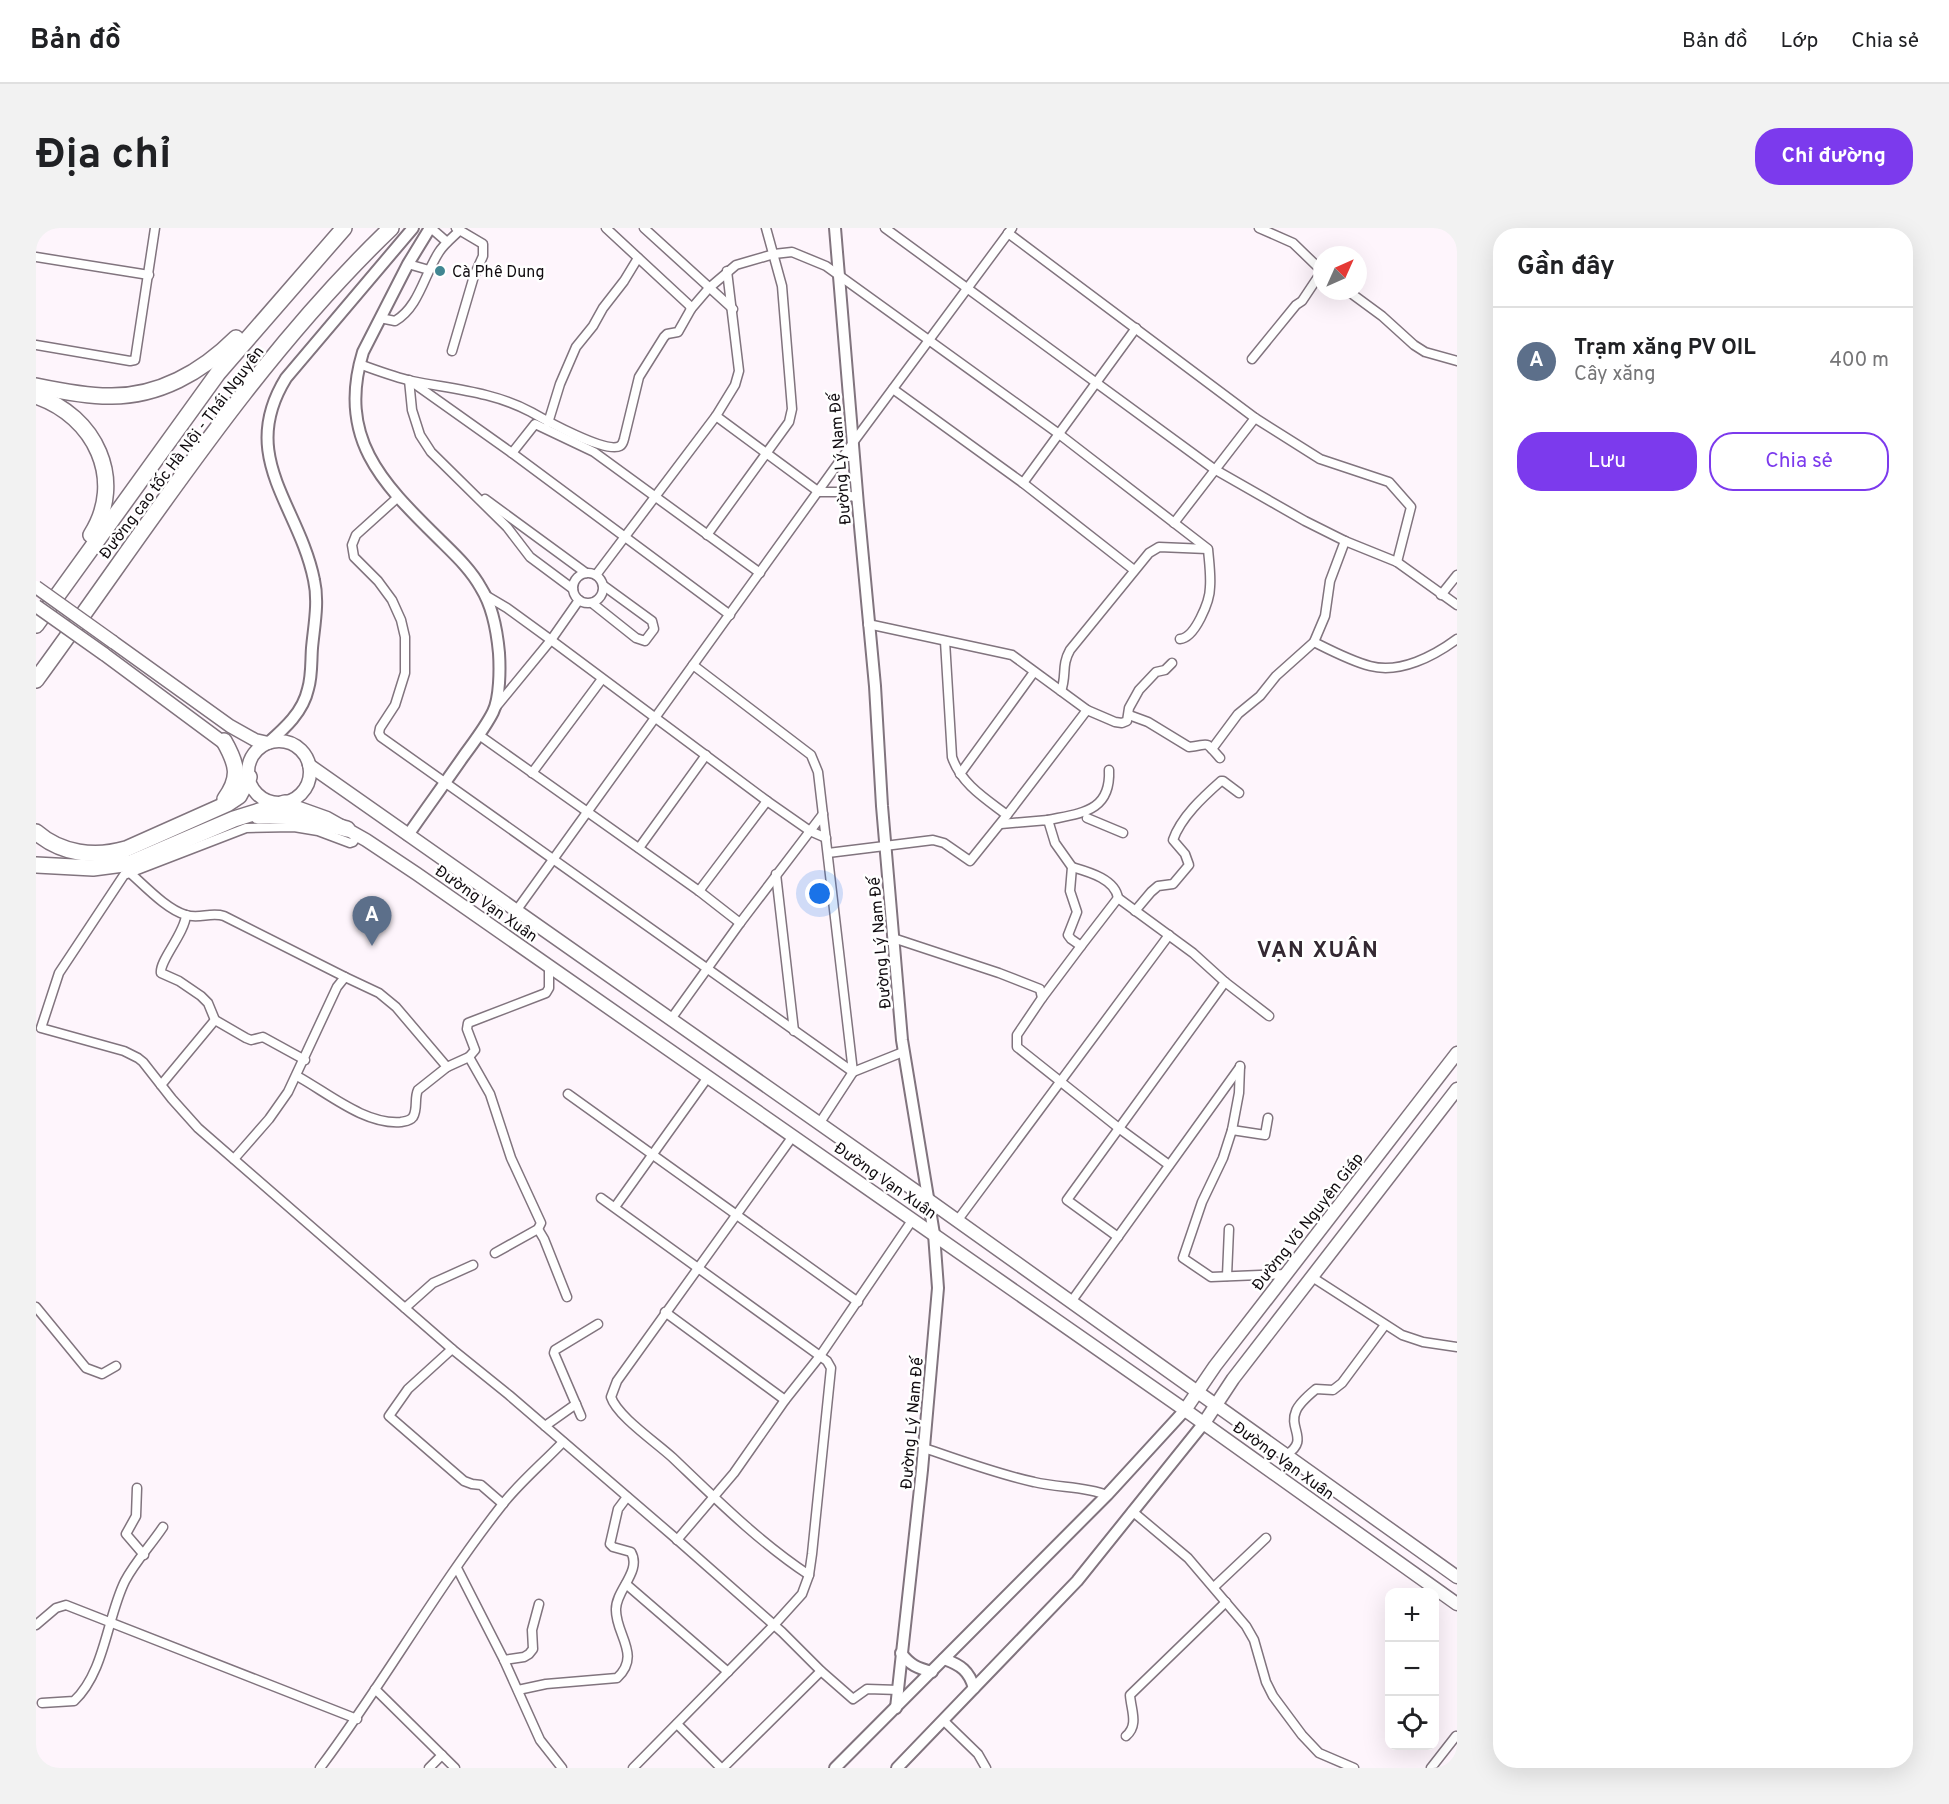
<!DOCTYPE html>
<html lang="vi">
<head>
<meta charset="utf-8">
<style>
  body { margin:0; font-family:Overpass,sans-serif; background:#f2f2f2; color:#202124 }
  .controls { position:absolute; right:18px; bottom:18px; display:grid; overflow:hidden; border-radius:12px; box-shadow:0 6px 24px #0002 }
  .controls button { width:54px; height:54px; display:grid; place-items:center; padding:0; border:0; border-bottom:2px solid #e0e0e0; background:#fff; color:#202124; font:30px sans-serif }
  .compass { position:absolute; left:1277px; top:18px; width:54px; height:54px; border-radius:50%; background:#fff; box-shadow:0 6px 24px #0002; rotate:45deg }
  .you { position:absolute; left:784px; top:666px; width:21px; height:21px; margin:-15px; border:4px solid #fff; border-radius:50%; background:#1a73e8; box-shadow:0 0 0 9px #1a73e833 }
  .badge { display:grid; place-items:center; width:39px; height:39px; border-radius:50%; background:#7c3aed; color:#fff; font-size:20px; font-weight:700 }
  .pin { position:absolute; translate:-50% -50px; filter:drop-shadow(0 2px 3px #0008) }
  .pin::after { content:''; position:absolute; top:32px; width:21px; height:18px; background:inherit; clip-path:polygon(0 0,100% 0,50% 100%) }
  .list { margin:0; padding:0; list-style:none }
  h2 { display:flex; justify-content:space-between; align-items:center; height:78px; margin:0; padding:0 24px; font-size:26px }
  h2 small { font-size:20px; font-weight:400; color:#757577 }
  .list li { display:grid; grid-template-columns:39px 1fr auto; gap:18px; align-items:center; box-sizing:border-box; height:108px; padding:0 24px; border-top:2px solid #e0e0e0 }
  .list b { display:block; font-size:22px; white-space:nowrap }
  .list p { margin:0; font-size:20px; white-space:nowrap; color:#757577 }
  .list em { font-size:20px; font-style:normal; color:#757577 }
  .actions { display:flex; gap:12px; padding:18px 24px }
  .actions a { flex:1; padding:14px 0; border:2px solid #7c3aed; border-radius:24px; text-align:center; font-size:21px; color:#7c3aed }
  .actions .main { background:#7c3aed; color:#fff }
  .icon { flex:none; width:33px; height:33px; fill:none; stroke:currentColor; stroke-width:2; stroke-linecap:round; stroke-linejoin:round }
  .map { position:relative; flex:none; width:1421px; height:1540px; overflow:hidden; border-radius:24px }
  header { display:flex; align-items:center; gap:36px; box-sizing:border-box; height:84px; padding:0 30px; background:#fff; border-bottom:2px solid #e0e0e0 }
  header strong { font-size:28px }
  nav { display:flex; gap:33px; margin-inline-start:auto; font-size:21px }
  .intro { display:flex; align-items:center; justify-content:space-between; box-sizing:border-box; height:144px; padding:0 36px }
  h1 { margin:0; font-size:42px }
  .button { padding:15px 27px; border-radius:24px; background:#7c3aed; color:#fff; font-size:21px; font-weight:700 }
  main { display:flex; gap:36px; padding:0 36px }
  aside { flex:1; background:#fff; border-radius:24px; box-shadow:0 6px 24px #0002 }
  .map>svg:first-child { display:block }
</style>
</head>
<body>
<header>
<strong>Bản đồ</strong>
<nav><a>Bản đồ</a><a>Lớp</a><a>Chia sẻ</a></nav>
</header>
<div class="intro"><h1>Địa chỉ</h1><a class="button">Chỉ đường</a></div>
<main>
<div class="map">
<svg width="1421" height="1540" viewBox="0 0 1421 1540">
  <rect width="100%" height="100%" fill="#fef5fc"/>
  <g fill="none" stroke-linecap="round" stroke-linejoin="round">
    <g stroke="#81747e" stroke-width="11">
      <g id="minor">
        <polyline points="395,0 411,14"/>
        <polyline points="608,0 697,81"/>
        <polyline points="849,0 1178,241 1269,293 1309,313 1361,334 1421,377"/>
        <polyline points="1223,0 1257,15 1286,43"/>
        <polyline points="1418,0 1421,4"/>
        <polyline points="972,5 1219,190 1284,231 1353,254 1375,279 1361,334"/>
        <polyline points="0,29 113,47"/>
        <polyline points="372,36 393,42"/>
        <polyline points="1312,63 1346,88 1378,117 1389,124 1421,133"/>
        <path d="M655,81L673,60L700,37L738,26L756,24L790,38L1023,206L1172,321C1173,333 1175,347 1174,359C1174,373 1159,410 1144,411"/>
        <path d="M344,90L359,93C383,79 388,47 403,24C408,16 416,10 423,3"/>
        <polyline points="0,117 94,133 99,132 119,0"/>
        <polyline points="416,123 438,48 447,28 447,16 420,0"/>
        <polyline points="1216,131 1260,77 1266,73 1286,43"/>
        <path d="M323,136C340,142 358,149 376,153C416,161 458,164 495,184C509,192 570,226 584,218C587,216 587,214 588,211L603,149L628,109L631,106L642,104L655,81L653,77L570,0"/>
        <polyline points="373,152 376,182 384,207 395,224 471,299 494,329 537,361"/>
        <polyline points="376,154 476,225 694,387"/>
        <polyline points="857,161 987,255 1098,342"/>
        <polyline points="680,188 783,264 802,264 821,270"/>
        <polyline points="512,195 524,156 540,119 557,98 567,80 588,53 602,30"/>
        <polyline points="476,225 499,196 558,224 724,345"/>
        <polyline points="987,255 1100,100"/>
        <polyline points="361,270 320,307 316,317 318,329 342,353 356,372 365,392 369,409 369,445 359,477 344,500 343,505 345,509 817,844 867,824"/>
        <polyline points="449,271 550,345"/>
        <polyline points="1138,295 1219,190"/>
        <polyline points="671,307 753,194 756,181 746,58 730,0"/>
        <circle cx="552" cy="360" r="15"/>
        <polyline points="560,347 680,188 699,157 703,143 691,43"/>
        <polyline points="449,367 471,380 515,412 731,573 774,603 790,610"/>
        <polyline points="1405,367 1421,347"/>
        <polyline points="556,375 600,410 609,413 618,401 616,393 568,358"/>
        <polyline points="832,396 976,427 1051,482 1079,494 1086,495 1091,493 1093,480 1103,462 1120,444 1129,442 1136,435"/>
        <path d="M1278,414C1296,423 1315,433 1334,438C1364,446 1398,428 1421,411"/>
        <polyline points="657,437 775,527 782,544 817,844 783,896"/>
        <path d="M1025,463C1031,447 1025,438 1034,422L1113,325L1123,319L1171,321"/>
        <polyline points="460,479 515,412 543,372"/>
        <path d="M1093,487L1112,494L1153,519C1175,517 1167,511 1184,530"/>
        <polyline points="443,507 663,663 704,695"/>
        <polyline points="1176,521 1202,486 1224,468 1240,448 1278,414 1289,388 1294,353 1309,313"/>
        <polyline points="496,545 566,451"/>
        <polyline points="924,546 998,444"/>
        <polyline points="971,587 1051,482"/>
        <polyline points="1051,590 1087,605"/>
        <path d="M1012,592C1045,585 1075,584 1073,542"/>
        <polyline points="965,596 1012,592 1019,615 1036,639 1034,663 1041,684 1032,707 1035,711 1045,718 1082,670 1157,725 1189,754 1233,788"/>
        <polyline points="322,607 317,614 314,615 282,603 258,599 210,600 88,647 23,745 5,800 88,823 102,830 107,834 136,871 162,900 416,1121 473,1167 637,1308 746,1404 785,1443 817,1471 831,1461 863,1462"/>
        <polyline points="603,620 670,527"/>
        <path d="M792,625L897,612L908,615L934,633L971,587C950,571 925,556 916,529L909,413"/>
        <path d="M1036,639C1053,644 1079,651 1082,670"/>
        <path d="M93,644C108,657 131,682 150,687C163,691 175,684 188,688L309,749"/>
        <polyline points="740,646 758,803"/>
        <polyline points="663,663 731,573"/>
        <polyline points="480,683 816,216 976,0"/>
        <path d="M1099,683L1115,664L1122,658L1137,656L1153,637L1149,626L1137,612C1145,589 1167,569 1185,553H1187L1203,565"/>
        <path d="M150,687C149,705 123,733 125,745L143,753L165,768L172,775L179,792L210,810L215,812L227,809L269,832"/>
        <polyline points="857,710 963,745 1004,761 1006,770 981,807 981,819 1084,901 1133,937"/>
        <polyline points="1006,770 1045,718"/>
        <polyline points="635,791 704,695 787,586"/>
        <polyline points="433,829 439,822 431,801 432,795 510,765 513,760 513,738"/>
        <polyline points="1204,838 1203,865 1196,902 1187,930 1166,974 1147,1030 1175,1049 1251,1046"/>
        <path d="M261,848C292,865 329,897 365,894C370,893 374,893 377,889C382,881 378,870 382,862L411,839"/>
        <polyline points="125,857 179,792"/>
        <polyline points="532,866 822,1074"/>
        <polyline points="1196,902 1229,907 1232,890"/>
        <path d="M757,908L581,1153L575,1169C581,1188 621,1215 637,1230C680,1271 723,1314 773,1347"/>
        <polyline points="198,931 233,891 252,864 301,759 309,749 343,765 360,779 411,839 433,829 454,866 475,930 505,995 502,1001 459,1025"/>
        <polyline points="565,970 784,1128 791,1133 795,1140 776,1326 773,1347 766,1366 738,1397 597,1540"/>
        <polyline points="579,979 672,849"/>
        <polyline points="921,993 1133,707"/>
        <polyline points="502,1001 508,1011 531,1069"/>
        <polyline points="1082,1009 1031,972 1189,754"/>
        <polyline points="1191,1048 1193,1001"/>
        <polyline points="1276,1049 1366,1107 1387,1114 1421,1119"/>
        <polyline points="1035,1074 1204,839"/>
        <polyline points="0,1079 50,1140 66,1146 80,1138"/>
        <polyline points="369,1080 397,1055 437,1037"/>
        <polyline points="629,1084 749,1172"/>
        <polyline points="416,1121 372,1161 353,1188 428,1253 436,1256 445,1257 467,1276"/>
        <polyline points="545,1188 518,1125 519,1122 562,1096"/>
        <polyline points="509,1198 540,1176"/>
        <path d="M888,1220C924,1232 961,1246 998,1254C1023,1260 1048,1258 1071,1267"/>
        <path d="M1250,1227C1274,1212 1252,1201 1260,1183C1263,1175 1274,1166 1280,1161L1297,1162L1306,1155L1349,1097"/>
        <polyline points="101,1260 100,1288 90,1306 108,1327"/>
        <polyline points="1096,1283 1152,1330 1210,1398 1218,1412 1230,1454 1237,1468 1266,1507 1283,1525 1318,1540"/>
        <polyline points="641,1312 698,1245 749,1172 784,1128 877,991"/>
        <polyline points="421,1340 468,1432 504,1512 526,1540"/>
        <polyline points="590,1356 692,1444"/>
        <polyline points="1178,1359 1230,1310"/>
        <polyline points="0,1397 20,1380 30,1377 321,1491"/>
        <polyline points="468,1432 488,1429 493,1426 497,1421 496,1402 503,1376"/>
        <polyline points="339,1461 419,1540"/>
        <path d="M482,1462L510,1456L581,1450C606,1427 579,1406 580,1381C580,1362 606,1343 595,1324L577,1319L574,1316L582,1281L591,1269"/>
        <path d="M6,1475L38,1473C69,1444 71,1389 89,1353C99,1334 115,1317 127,1299"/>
        <polyline points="907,1492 942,1526 950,1540"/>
        <polyline points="641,1496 685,1540"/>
        <path d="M1090,1508C1103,1497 1095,1482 1094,1467L1190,1374"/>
        <path d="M284,1540C348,1455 400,1361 466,1277C484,1254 507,1235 527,1214"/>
        <polyline points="393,1540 406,1527"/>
        <polyline points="687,1540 785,1443"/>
        <polyline points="1395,1540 1420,1508"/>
      </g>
    </g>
    <g stroke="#81747e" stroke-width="14">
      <g id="tertiary">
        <polyline points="799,0 822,277 839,458 846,578 866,812 898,1006 902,1060 886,1242 860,1480"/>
        <path d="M232,515C249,500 267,484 272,461C276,448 275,433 276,420C278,398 283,374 278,352C263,277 201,229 250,150L377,0"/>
        <path d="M372,607C390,581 409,555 427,529C437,515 449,500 457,484C464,470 464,441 463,425C461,403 457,379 445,360C434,340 417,325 401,309C345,254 301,209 327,124L372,36L394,0"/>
        <path d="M865,1425C874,1437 881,1440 896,1444"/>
        <path d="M908,1431C925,1437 933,1443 938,1460"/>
        <polyline points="799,1540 1071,1267 1149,1182"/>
        <polyline points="861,1540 1041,1353 1168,1195"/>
      </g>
    </g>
    <g stroke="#81747e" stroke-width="15">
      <g id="secondary">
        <polyline points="77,414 194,498 219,512 232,515"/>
        <polyline points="68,426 192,518"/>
        <circle cx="243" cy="544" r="31"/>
        <polyline points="273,537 891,971 1421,1349"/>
        <polyline points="249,575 291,590 330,612 381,646 1149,1182 1421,1376"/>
        <polyline points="1149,1182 1179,1138 1421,825"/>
        <polyline points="1168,1195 1197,1151 1421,861"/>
      </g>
    </g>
    <g stroke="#81747e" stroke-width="18">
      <g id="motorway">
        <path d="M0,158C24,163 49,168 73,168C122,169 166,144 200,110"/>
        <path d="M0,168C59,188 90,252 55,307"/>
        <polyline points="0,397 182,145 308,0"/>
        <path d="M0,452C113,298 216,133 355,0"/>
        <path d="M188,513C201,536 205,549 189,571"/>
        <path d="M222,588C252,585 282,594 311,601"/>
        <path d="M0,604C25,626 59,630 90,621L191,576L203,568L213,549"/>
        <polyline points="0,637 57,640 95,635 198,591 249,575"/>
      </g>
    </g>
    <use href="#minor" stroke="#fff" stroke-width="8"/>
    <use href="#tertiary" stroke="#fff" stroke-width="10"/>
    <use href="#secondary" stroke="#fff" stroke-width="12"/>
    <use href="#motorway" stroke="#fff" stroke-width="15"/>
    <g stroke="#81747e" stroke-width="15" stroke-linecap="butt">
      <g id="secondary-bridge">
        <polyline points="0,359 77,414"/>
        <polyline points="0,378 68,426"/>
      </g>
    </g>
    <use href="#secondary-bridge" stroke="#fff" stroke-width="12"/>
  </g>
  <circle fill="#418692" stroke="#fff" stroke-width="2" cx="404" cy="43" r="6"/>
  <g text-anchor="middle" stroke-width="5" stroke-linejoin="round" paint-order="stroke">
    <g font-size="16" fill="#110c10" stroke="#fff" text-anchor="start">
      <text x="416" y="49">Cà Phê Dung</text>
    </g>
    <g font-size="16" fill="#110c10" stroke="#fff">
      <text transform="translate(145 224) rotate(-53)" y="6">Đường cao tốc Hà Nội - Thái Nguyên</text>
      <text transform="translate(803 231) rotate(-95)" y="6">Đường Lý Nam Đế</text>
      <text transform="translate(451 675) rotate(35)" y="6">Đường Vạn Xuân</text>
      <text transform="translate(843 715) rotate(-95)" y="6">Đường Lý Nam Đế</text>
      <text transform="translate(850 952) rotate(35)" y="6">Đường Vạn Xuân</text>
      <text transform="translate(1271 993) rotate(-52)" y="6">Đường Võ Nguyên Giáp</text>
      <text transform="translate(875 1195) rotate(-85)" y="6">Đường Lý Nam Đế</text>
      <text transform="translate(1248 1232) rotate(36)" y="6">Đường Vạn Xuân</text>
    </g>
    <g font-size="22" font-weight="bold" letter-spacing="1.5" fill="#342932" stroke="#fff">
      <text x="1282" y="729">VẠN XUÂN</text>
    </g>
  </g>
</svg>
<div class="controls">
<button>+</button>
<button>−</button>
<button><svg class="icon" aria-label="locate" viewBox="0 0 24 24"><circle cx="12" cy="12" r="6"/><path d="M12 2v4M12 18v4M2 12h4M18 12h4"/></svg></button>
</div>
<svg class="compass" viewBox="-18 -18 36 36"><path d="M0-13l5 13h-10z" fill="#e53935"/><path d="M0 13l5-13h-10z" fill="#757577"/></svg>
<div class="you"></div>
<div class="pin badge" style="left:336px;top:718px;background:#5c6f8a">A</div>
</div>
<aside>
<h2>Gần đây<small></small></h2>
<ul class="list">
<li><span class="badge" style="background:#5c6f8a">A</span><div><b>Trạm xăng PV OIL</b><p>Cây xăng</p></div><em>400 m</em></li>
</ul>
<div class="actions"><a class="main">Lưu</a><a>Chia sẻ</a></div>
</aside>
</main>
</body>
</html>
